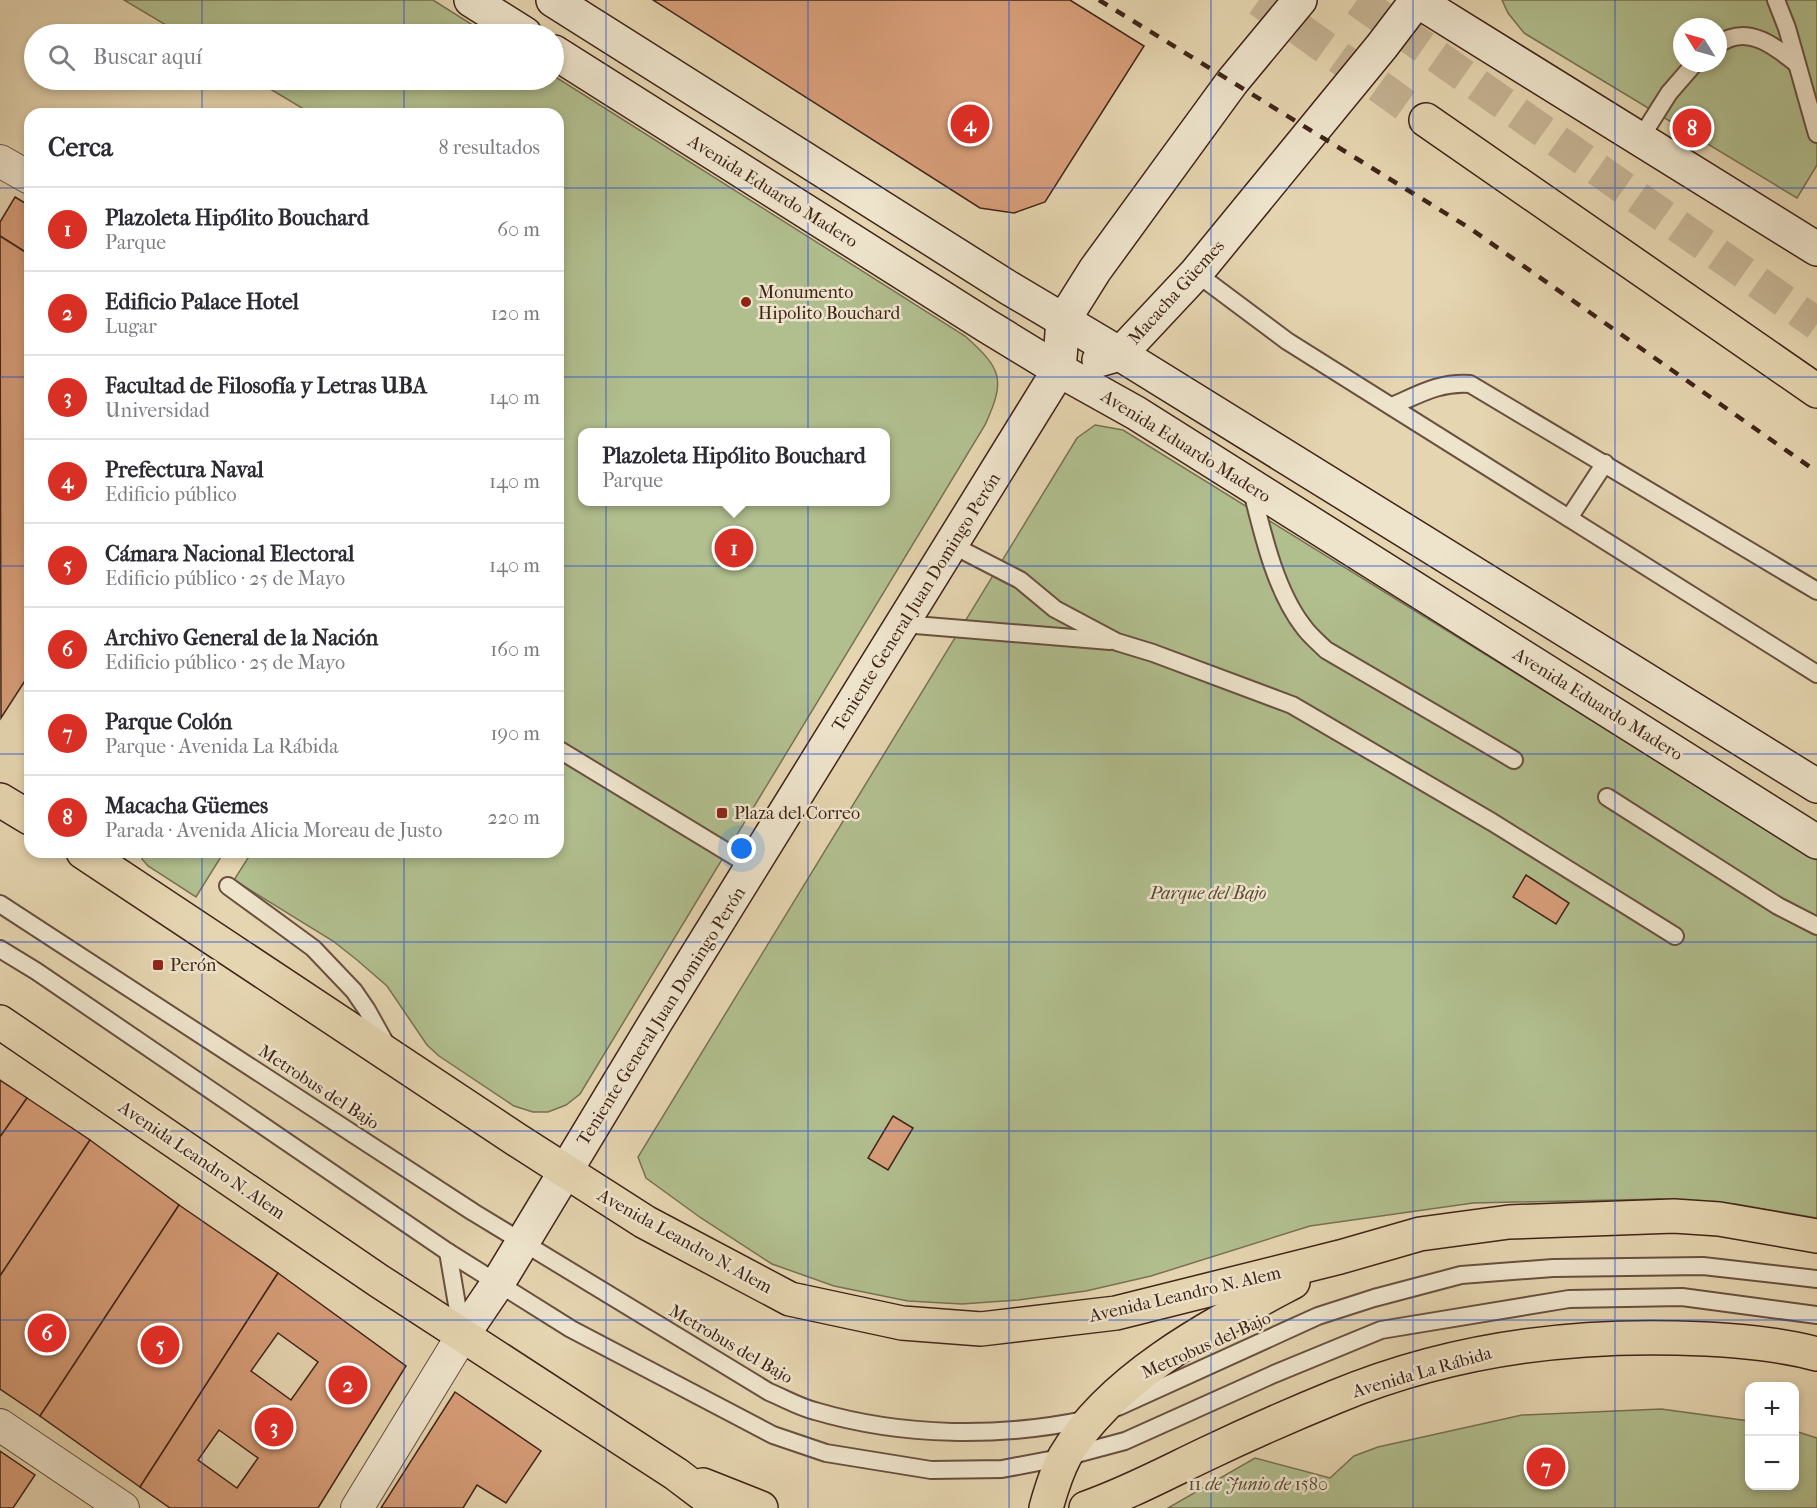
<!DOCTYPE html>
<html lang="es">
<head>
<meta charset="utf-8">
<style>
  body { margin:0; font-family:"IM FELL French Canon",serif; background:#f2f2f3; color:#2b2b33 }
  .controls { position:absolute; right:18px; bottom:18px; display:grid; overflow:hidden; border-radius:12px; box-shadow:0 3px 9px #0003 }
  .controls button { width:54px; height:54px; display:grid; place-items:center; padding:0; border:0; border-bottom:2px solid #e1e1e2; background:#fff; color:#2b2b33; font:30px sans-serif }
  .compass { position:absolute; left:1673px; top:18px; width:54px; height:54px; border-radius:50%; background:#fff; box-shadow:0 3px 9px #0003; rotate:307deg }
  .you { position:absolute; left:742px; top:849px; width:21px; height:21px; margin:-15px; border:4px solid #fff; border-radius:50%; background:#1a73e8; box-shadow:0 0 0 9px #1a73e833 }
  .badge { display:grid; place-items:center; width:39px; height:39px; border-radius:50%; background:#d93025; color:#fff; font-size:20px; font-weight:700 }
  .pin { position:absolute; translate:-50% -50%; border:3px solid #fff; box-shadow:0 2px 6px #0006 }
  .popup { position:absolute; left:578px; top:428px; width:312px; height:78px; box-sizing:border-box; display:grid; place-content:center; border-radius:12px; background:#fff; filter:drop-shadow(0 2px 4px #0005); font-size:20px; white-space:nowrap; color:#7c7c81 }
  .popup b { font-size:22px; color:#2b2b33 }
  .popup::after { content:''; position:absolute; left:50%; top:100%; margin-left:-12px; border:12px solid transparent; border-top-color:#fff }
  .list { margin:0; padding:0; list-style:none }
  h2 { display:flex; justify-content:space-between; align-items:center; height:78px; margin:0; padding:0 24px; font-size:26px }
  h2 small { font-size:20px; font-weight:400; color:#7c7c81 }
  .list li { display:grid; grid-template-columns:39px 1fr auto; gap:18px; align-items:center; box-sizing:border-box; height:84px; padding:0 24px; border-top:2px solid #e1e1e2 }
  .list b { display:block; font-size:22px; white-space:nowrap }
  .list p { margin:0; font-size:20px; white-space:nowrap; color:#7c7c81 }
  .list em { font-size:20px; font-style:normal; color:#7c7c81 }
  .icon { flex:none; width:33px; height:33px; fill:none; stroke:currentColor; stroke-width:2; stroke-linecap:round; stroke-linejoin:round }
  .map { position:relative; flex:none; width:1817px; height:1508px; overflow:hidden }
  .search { position:absolute; background:#fff; box-shadow:0 3px 9px #0003; left:24px; top:24px; width:540px; height:66px; display:flex; align-items:center; gap:15px; box-sizing:border-box; padding:0 21px; border-radius:33px; color:#7c7c81; font-size:22px }
  .panel { position:absolute; background:#fff; box-shadow:0 3px 9px #0003; left:24px; top:108px; width:540px; height:750px; border-radius:18px }
  .map>svg:first-child { display:block }
</style>
</head>
<body>
<div class="map">
<svg width="1817" height="1508" viewBox="0 0 1817 1508">
  <rect width="100%" height="100%" fill="#e5d5b0"/>
  <filter id="stains"><feTurbulence type="fractalNoise" baseFrequency=".00333" numOctaves="4"/><feColorMatrix values="0 0 0 0 .2 0 0 0 0 .09 0 0 0 0 .02 0 0 0 .5 -.17"/></filter>
  <radialGradient id="worn" r=".72"><stop offset=".6" stop-color="#630" stop-opacity="0"/><stop offset="1" stop-color="#630" stop-opacity=".3"/></radialGradient>
  <g fill="#b1be8e" stroke="#787154" stroke-width="1.5" fill-rule="evenodd">
    <polygon points="124,0 433,0 487,34 181,34"/>
    <path d="M1502,0H1817V165L1797,198L1524,33L1508,13ZM1682,27H1718V63H1682Z"/>
    <path d="M554,76L965,336C1002,369 1006,379 985,425L580,1094L566,1105L548,1112H533L514,1106L439,1056L427,1045L387,986L357,960L333,941L234,880L248,858L239,852H558V114H312L255,80H554ZM582,432H885V502H582Z"/>
    <polygon points="1095,425 1123,430 1817,860 1817,1218 1735,1204 1660,1199 1473,1203 1310,1226 1151,1276 1086,1291 1018,1300 962,1304 908,1301 834,1286 772,1264 701,1218 646,1178 638,1157 1077,438"/>
    <polygon points="142,852 224,852 196,897 148,866 142,859"/>
    <polygon points="1661,1409 1749,1421 1750,1486 1794,1486 1795,1431 1817,1438 1817,1508 1168,1508 1255,1458 1330,1478 1354,1456 1378,1447 1522,1415"/>
  </g>
  <g fill="#d79e79" stroke="#402419" stroke-width="1.5" fill-rule="evenodd">
    <polygon points="653,0 1070,0 1144,46 1045,202 1014,213 980,208"/>
    <polygon points="15,197 30,206 30,255 0,236 0,222"/>
    <polygon points="0,236 30,255 30,673 1,718"/>
    <polygon points="1526,875 1569,903 1556,924 1513,897"/>
    <polygon points="0,1080 27,1098 0,1137"/>
    <polygon points="27,1098 90,1140 0,1276 0,1137"/>
    <polygon points="893,1116 913,1128 888,1170 868,1158"/>
    <polygon points="90,1140 179,1205 40,1416 0,1389 0,1276"/>
    <polygon points="179,1205 278,1273 140,1487 40,1416"/>
    <path d="M278,1273L406,1366L318,1508H170L140,1487ZM278,1333L318,1362L291,1400L251,1371ZM219,1430L258,1458L237,1488L198,1460Z"/>
    <polygon points="455,1392 541,1451 506,1503 477,1485 463,1508 381,1508"/>
    <polygon points="0,1451 35,1475 13,1508 0,1508"/>
  </g>
  <g fill="none" stroke-linecap="round" stroke-linejoin="round">
    <g stroke="#c4b292" stroke-width="33" stroke-dasharray="33 16" stroke-linecap="butt">
      <polyline points="1259,0 1426,120"/>
      <polyline points="1357,0 1817,324"/>
    </g>
    <g stroke="#69503f" stroke-width="20">
      <g id="lane">
        <polyline points="1776,0 1787,28 1817,134"/>
        <path d="M1718,45C1746,23 1775,46 1797,64"/>
        <polyline points="1640,139 1669,93 1695,63"/>
        <polyline points="1196,273 1287,341 1817,674"/>
        <path d="M1392,406C1420,394 1439,382 1470,384L1817,591"/>
        <path d="M1251,487C1262,531 1275,590 1303,626C1309,635 1318,642 1326,650L1514,760"/>
        <polyline points="1569,518 1605,463"/>
        <polyline points="952,545 1020,580 1055,609 1117,642 1153,653 1292,705 1492,822 1675,936"/>
        <polyline points="903,624 1110,641"/>
        <polyline points="558,749 752,867"/>
        <polyline points="1607,797 1778,906 1817,926"/>
        <polyline points="228,886 313,948 354,991 367,1010 387,1046"/>
        <path d="M0,904L473,1212L769,1392C784,1398 799,1407 815,1411C903,1437 1000,1438 1089,1419"/>
        <polyline points="0,949 36,971 448,1252 571,1329 773,1435 826,1453 931,1470 1002,1469 1065,1457 1125,1441 1274,1374 1381,1330 1569,1299 1682,1297 1817,1315"/>
        <polyline points="448,1252 462,1334"/>
        <polyline points="1118,1407 1318,1316 1374,1298 1461,1275 1553,1268 1703,1266 1817,1279"/>
      </g>
    </g>
    <g stroke="#69503f" stroke-width="34">
      <g id="street">
        <polyline points="0,161 30,178"/>
        <polyline points="0,1425 123,1508"/>
        <polyline points="357,1508 462,1336"/>
      </g>
    </g>
    <g stroke="#402419" stroke-width="36">
      <g id="secondary">
        <polyline points="471,0 525,34"/>
        <polyline points="553,0 1009,288 1120,354 1817,786"/>
        <polyline points="1416,0 1817,249"/>
        <polyline points="554,52 987,326 1059,370 1136,413 1817,842"/>
        <polyline points="1099,360 1120,354 1196,273 1382,46 1417,0"/>
        <polyline points="462,1336 498,1283 655,1023 1059,370 1063,321 1095,270 1232,82 1300,0"/>
      </g>
    </g>
    <g stroke="#402419" stroke-width="36">
      <g id="primary">
        <polyline points="0,800 30,818"/>
        <polyline points="83,852 517,1140 645,1222 790,1299 902,1323 981,1329 1116,1313 1340,1257 1420,1234 1509,1222 1674,1216 1719,1219 1817,1236"/>
        <polyline points="0,1022 379,1281 676,1474 721,1508"/>
        <polyline points="703,1485 761,1508"/>
        <path d="M1046,1508C1051,1490 1056,1473 1065,1456C1112,1376 1214,1324 1293,1282"/>
        <path d="M1086,1508C1127,1494 1166,1473 1206,1454C1248,1434 1291,1415 1335,1397C1443,1352 1561,1335 1677,1338C1724,1339 1772,1342 1817,1354"/>
      </g>
    </g>
    <g stroke="#402419" stroke-width="36">
      <polyline id="highway" points="1426,120 1817,391"/>
    </g>
    <use href="#lane" stroke="#eee4cc" stroke-width="16"/>
    <use href="#street" stroke="#eee4cc" stroke-width="32"/>
    <use href="#secondary" stroke="#eee4cc" stroke-width="33"/>
    <use href="#primary" stroke="#e5d5b0" stroke-width="33"/>
    <use href="#highway" stroke="#e5d5b0" stroke-width="33"/>
    <polyline stroke="#402419" stroke-width="4.5" stroke-dasharray="10 10" stroke-linecap="butt" points="1099,0 1471,229 1817,472"/>
  </g>
  <path fill="none" stroke="#1d4ed8" stroke-width="1.5" stroke-opacity="0.55" d="M202,0V34M404,0V34M606,0V1508M808,0V1508M1009,0V1508M1211,0V1508M1413,0V1508M1615,0V1508M202,80V114M404,80V114M0,188H30M558,188H1817M0,377H30M558,377H1817M0,566H30M558,566H1817M0,754H30M558,754H1817M202,852V1508M404,852V1508M0,942H1817M0,1131H1817M0,1320H1817"/>
  <g fill="#8f2418" stroke="#eee4cc" stroke-width="2">
    <circle cx="746" cy="302" r="6"/>
    <rect x="716" y="807" width="12" height="12" rx="3"/>
    <rect x="152" y="959" width="12" height="12" rx="3"/>
  </g>
  <g text-anchor="middle" stroke-width="5" stroke-linejoin="round" paint-order="stroke">
    <g font-size="18" fill="#402419" stroke="#eee4cc">
      <text transform="translate(773 191) rotate(32)" y="6">Avenida Eduardo Madero</text>
      <text transform="translate(1176 292) rotate(-48)" y="6">Macacha Güemes</text>
      <text transform="translate(1186 446) rotate(32)" y="6">Avenida Eduardo Madero</text>
      <text transform="translate(916 602) rotate(-58)" y="6">Teniente General Juan Domingo Perón</text>
      <text transform="translate(1598 704) rotate(32)" y="6">Avenida Eduardo Madero</text>
      <text transform="translate(661 1016) rotate(-58)" y="6">Teniente General Juan Domingo Perón</text>
      <text transform="translate(319 1087) rotate(33)" y="6">Metrobus del Bajo</text>
      <text transform="translate(202 1160) rotate(34)" y="6">Avenida Leandro N. Alem</text>
      <text transform="translate(685 1241) rotate(29)" y="6">Avenida Leandro N. Alem</text>
      <text transform="translate(1185 1294) rotate(-13)" y="6">Avenida Leandro N. Alem</text>
      <text transform="translate(731 1344) rotate(30)" y="6">Metrobus del Bajo</text>
      <text transform="translate(1206 1345) rotate(-24)" y="6">Metrobus del Bajo</text>
      <text transform="translate(1422 1372) rotate(-16)" y="6">Avenida La Rábida</text>
    </g>
    <g font-size="18" fill="#402419" stroke="#eee4cc" text-anchor="start">
      <text x="758" y="298">Monumento<tspan x="758" dy="21">Hipolito Bouchard</tspan></text>
      <text x="734" y="819">Plaza del Correo</text>
      <text x="170" y="971">Perón</text>
    </g>
    <g font-size="18" font-style="italic" fill="#5c4a36" stroke="#eee4cc">
      <text x="1208" y="899">Parque del Bajo</text>
      <text x="1258" y="1490">11 de Junio de 1580</text>
    </g>
  </g>
  <rect width="100%" height="100%" filter="url(#stains)"/>
  <rect width="100%" height="100%" fill="url(#worn)"/>
</svg>
<div class="controls">
<button>+</button>
<button>−</button>
</div>
<svg class="compass" viewBox="-18 -18 36 36"><path d="M0-13l5 13h-10z" fill="#e53935"/><path d="M0 13l5-13h-10z" fill="#7c7c81"/></svg>
<div class="you"></div>
<div class="pin badge" style="left:734px;top:548px">1</div>
<div class="popup"><b>Plazoleta Hipólito Bouchard</b>Parque</div>
<div class="pin badge" style="left:348px;top:1385px">2</div>
<div class="pin badge" style="left:274px;top:1427px">3</div>
<div class="pin badge" style="left:970px;top:124px">4</div>
<div class="pin badge" style="left:160px;top:1345px">5</div>
<div class="pin badge" style="left:47px;top:1333px">6</div>
<div class="pin badge" style="left:1546px;top:1467px">7</div>
<div class="pin badge" style="left:1692px;top:128px">8</div>
<div class="search"><svg class="icon" aria-label="search" viewBox="0 0 24 24"><circle cx="10" cy="10" r="6"/><path d="M15 15l6 6"/></svg>Buscar aquí</div>
<section class="panel">
<h2>Cerca<small>8 resultados</small></h2>
<ul class="list">
<li><span class="badge">1</span><div><b>Plazoleta Hipólito Bouchard</b><p>Parque</p></div><em>60 m</em></li>
<li><span class="badge">2</span><div><b>Edificio Palace Hotel</b><p>Lugar</p></div><em>120 m</em></li>
<li><span class="badge">3</span><div><b>Facultad de Filosofía y Letras UBA</b><p>Universidad</p></div><em>140 m</em></li>
<li><span class="badge">4</span><div><b>Prefectura Naval</b><p>Edificio público</p></div><em>140 m</em></li>
<li><span class="badge">5</span><div><b>Cámara Nacional Electoral</b><p>Edificio público · 25 de Mayo</p></div><em>140 m</em></li>
<li><span class="badge">6</span><div><b>Archivo General de la Nación</b><p>Edificio público · 25 de Mayo</p></div><em>160 m</em></li>
<li><span class="badge">7</span><div><b>Parque Colón</b><p>Parque · Avenida La Rábida</p></div><em>190 m</em></li>
<li><span class="badge">8</span><div><b>Macacha Güemes</b><p>Parada · Avenida Alicia Moreau de Justo</p></div><em>220 m</em></li>
</ul>
</section>
</div>
</body>
</html>
